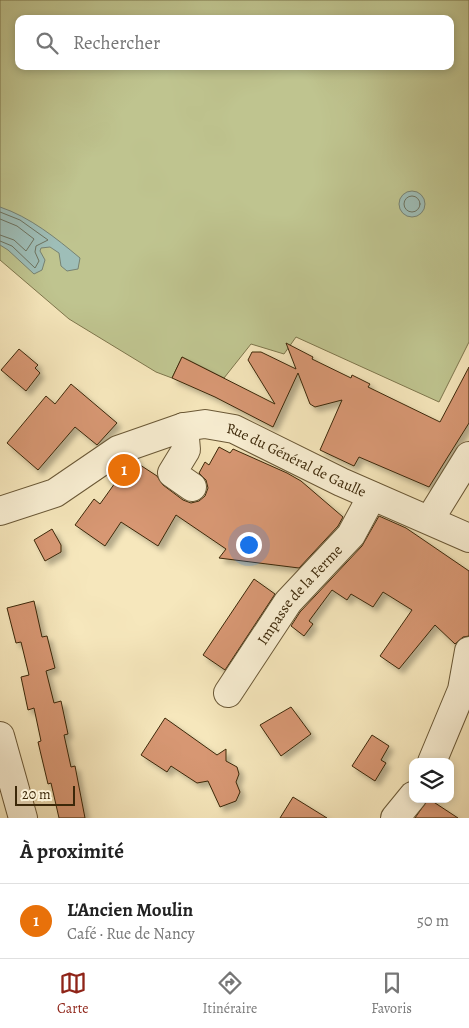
<!DOCTYPE html>
<html lang="fr">
<head>
<meta charset="utf-8">
<style>
  body { margin:0; font-family:Alegreya,serif; background:#f6f6f6; color:#222 }
  .controls { position:absolute; right:15px; bottom:15px; display:grid; overflow:hidden; border-radius:10px; box-shadow:0 2px 8px #0003 }
  .controls button { width:45px; height:45px; display:grid; place-items:center; padding:0; border:0; border-bottom:1px solid #e0e0e0; background:#fff; color:#222; font:25px sans-serif }
  .scale { position:absolute; left:15px; bottom:12px; width:60px; box-sizing:border-box; padding-left:5px; border:2px solid #3c2809; border-top:0; font-size:14px; line-height:18px; white-space:nowrap; color:#3c2809; -webkit-text-stroke:4px #f9efd3; paint-order:stroke }
  .you { position:absolute; left:248px; top:544px; width:18px; height:18px; margin:-12px; border:4px solid #fff; border-radius:50%; background:#1a73e8; box-shadow:0 0 0 8px #1a73e833 }
  .badge { display:grid; place-items:center; width:32px; height:32px; border-radius:50%; background:#8f2418; color:#fff; font-size:16px; font-weight:700 }
  .pin { position:absolute; translate:-50% -50%; border:2px solid #fff; box-shadow:0 1px 5px #0006 }
  .list { margin:0; padding:0; list-style:none }
  h2 { display:flex; justify-content:space-between; align-items:center; height:65px; margin:0; padding:0 20px; font-size:21px }
  h2 small { font-size:16px; font-weight:400; color:#767676 }
  .list li { display:grid; grid-template-columns:32px 1fr auto; gap:15px; align-items:center; box-sizing:border-box; height:75px; padding:0 20px; border-top:1px solid #e0e0e0 }
  .list b { display:block; font-size:19px; white-space:nowrap }
  .list p { margin:0; font-size:16px; white-space:nowrap; color:#767676 }
  .list em { font-size:16px; font-style:normal; color:#767676 }
  .icon { flex:none; width:28px; height:28px; fill:none; stroke:currentColor; stroke-width:2; stroke-linecap:round; stroke-linejoin:round }
  .map { position:relative; flex:none; width:469px; height:818px; overflow:hidden }
  .search { position:absolute; background:#fff; box-shadow:0 2px 8px #0003; left:15px; right:15px; top:15px; height:55px; display:flex; align-items:center; gap:12px; box-sizing:border-box; padding:0 18px; border-radius:10px; color:#767676; font-size:19px }
  .sheet { height:140px; background:#fff }
  nav { display:flex; justify-content:space-around; align-items:center; box-sizing:border-box; height:70px; border-top:1px solid #e0e0e0; background:#fff; font-size:14px; color:#767676 }
  nav a { display:grid; justify-items:center; gap:2px }
  nav .on { color:#8f2418 }
  .map>svg:first-child { display:block }
</style>
</head>
<body>
<div class="map">
<svg width="469" height="818" viewBox="0 0 469 818">
  <defs>
    <filter id="shadow"><feDropShadow dx="4.5" dy="4.5" stdDeviation="2.5" flood-color="#0004"/></filter>
  </defs>
  <rect width="100%" height="100%" fill="#f6e7bc"/>
  <filter id="stains"><feTurbulence type="fractalNoise" baseFrequency=".004" numOctaves="4"/><feColorMatrix values="0 0 0 0 .2 0 0 0 0 .09 0 0 0 0 .02 0 0 0 .5 -.17"/></filter>
  <radialGradient id="worn" r=".72"><stop offset=".6" stop-color="#630" stop-opacity="0"/><stop offset="1" stop-color="#630" stop-opacity=".3"/></radialGradient>
  <path fill="#bfc48f" stroke="#7e764c" fill-rule="evenodd" d="M0,0H469V342L439,402L296,337L284,354L251,344L224,378L182,357L172,378L156,372L69,319L0,260ZM19,19H450V66H19Z"/>
  <g fill="#9ebeb8" stroke="#778272">
    <circle cx="412" cy="204" r="13"/>
    <path d="M0,207C30,217 56,238 80,258L78,269L67,271L61,266L59,253L50,247L41,248L40,251L45,260L42,270L34,274L8,250L0,245Z"/>
  </g>
  <g fill="none" stroke-linecap="round" stroke-linejoin="round">
    <g stroke="#6d7360" stroke-width="1">
      <circle cx="412" cy="204" r="8"/>
      <polyline points="0,212 20,220 48,240 36,246 35,252 39,261 35,268 12,246 0,241"/>
      <polyline points="0,219 17,226 34,239 26,251 14,240 0,235"/>
    </g>
  </g>
  <g fill="#d79773" stroke="#3c2809" filter="url(#shadow)">
    <polygon points="286,343 313,357 312,359 351,378 352,375 370,384 368,387 440,422 469,367 469,423 429,487 359,457 354,466 320,450 342,400 315,407 310,404 298,373 273,427 215,397 172,378 182,357 275,404 248,360 252,352 261,352 296,369"/>
    <polygon points="19,349 38,365 35,368 40,373 26,391 1,370"/>
    <polygon points="71,384 117,423 97,445 75,427 38,470 7,443 46,396 55,404"/>
    <polygon points="219,447 230,453 233,449 287,473 301,481 343,517 338,526 299,568 219,558 226,549 176,515 158,546 121,522 105,546 75,525 94,499 100,504 130,462 134,461 157,476 163,485 183,500 191,503 199,501 205,496 208,488 206,480 199,473 205,462 209,465"/>
    <polygon points="379,516 406,528 469,571 469,636 463,637 455,644 435,625 399,669 380,656 412,610 383,592 373,607 351,594 347,600 332,590 309,621 313,624 304,636 291,626 300,612 362,546"/>
    <polygon points="52,529 61,545 61,552 45,561 34,540"/>
    <polygon points="254,579 275,594 225,670 203,655"/>
    <polygon points="34,601 42,637 47,636 55,668 46,671 54,703 61,701 68,734 64,735 71,767 75,766 85,818 59,818 51,783 48,784 38,742 41,741 34,708 28,710 21,677 29,675 21,642 16,643 7,608"/>
    <polygon points="291,707 311,734 281,756 260,725"/>
    <polygon points="165,718 217,755 226,749 226,761 237,767 239,774 236,782 240,792 236,801 220,807 208,781 197,783 171,766 167,772 141,755"/>
    <polygon points="372,735 389,746 381,760 386,763 375,781 352,766"/>
    <polygon points="293,797 327,818 280,818"/>
    <polygon points="428,799 429,799 458,818 415,818"/>
  </g>
  <g fill="none" stroke-linecap="round" stroke-linejoin="round">
    <g stroke="#6a5836" stroke-width="30">
      <g id="minor">
        <polyline points="184,427 186,450 172,473 192,487"/>
        <path id="s1" d="M0,511L55,493L118,450L184,427L205,424L234,429L341,482L469,538"/>
        <polyline points="430,519 469,456"/>
        <path id="s2" d="M228,693L288,602L351,535L372,496"/>
        <polyline points="0,736 23,818"/>
        <polyline points="432,762 462,690 469,651"/>
        <polyline points="395,818 413,796"/>
      </g>
    </g>
    <use href="#minor" stroke="#f9efd3" stroke-width="28"/>
  </g>
  <g text-anchor="middle" stroke-width="4.5" stroke-linejoin="round" paint-order="stroke">
    <g font-size="15" fill="#3c2809" stroke="#f9efd3">
      <text dy="5" stroke="none"><textPath href="#s1" startOffset="324">Rue du Général de Gaulle</textPath></text>
      <text dy="5" stroke="none"><textPath href="#s2" startOffset="122">Impasse de la Ferme</textPath></text>
    </g>
  </g>
  <rect width="100%" height="100%" filter="url(#stains)"/>
  <rect width="100%" height="100%" fill="url(#worn)"/>
</svg>
<div class="controls">
<button><svg class="icon" aria-label="layers" viewBox="0 0 24 24"><path d="M12 4l9 5-9 5-9-5zM3 14l9 5 9-5"/></svg></button>
</div>
<div class="scale">20 m</div>
<div class="you"></div>
<div class="pin badge" style="left:124px;top:470px;background:#e8710a">1</div>
<div class="search"><svg class="icon" aria-label="search" viewBox="0 0 24 24"><circle cx="10" cy="10" r="6"/><path d="M15 15l6 6"/></svg>Rechercher</div>
</div>
<section class="sheet">
<h2>À proximité<small></small></h2>
<ul class="list">
<li><span class="badge" style="background:#e8710a">1</span><div><b>L'Ancien Moulin</b><p>Café · Rue de Nancy</p></div><em>50 m</em></li>
</ul>
</section>
<nav>
<a class="on"><svg class="icon" aria-label="map" viewBox="0 0 24 24"><path d="M3 6l6-2 6 2 6-2v14l-6 2-6-2-6 2zM9 4v14M15 6v14"/></svg>Carte</a>
<a><svg class="icon" aria-label="directions" viewBox="0 0 24 24"><path d="M12 3l9 9-9 9-9-9zM9 14v-3h6M13 9l2 2-2 2"/></svg>Itinéraire</a>
<a><svg class="icon" aria-label="saved" viewBox="0 0 24 24"><path d="M7 4h10v16l-5-4-5 4z"/></svg>Favoris</a>
</nav>
</body>
</html>
